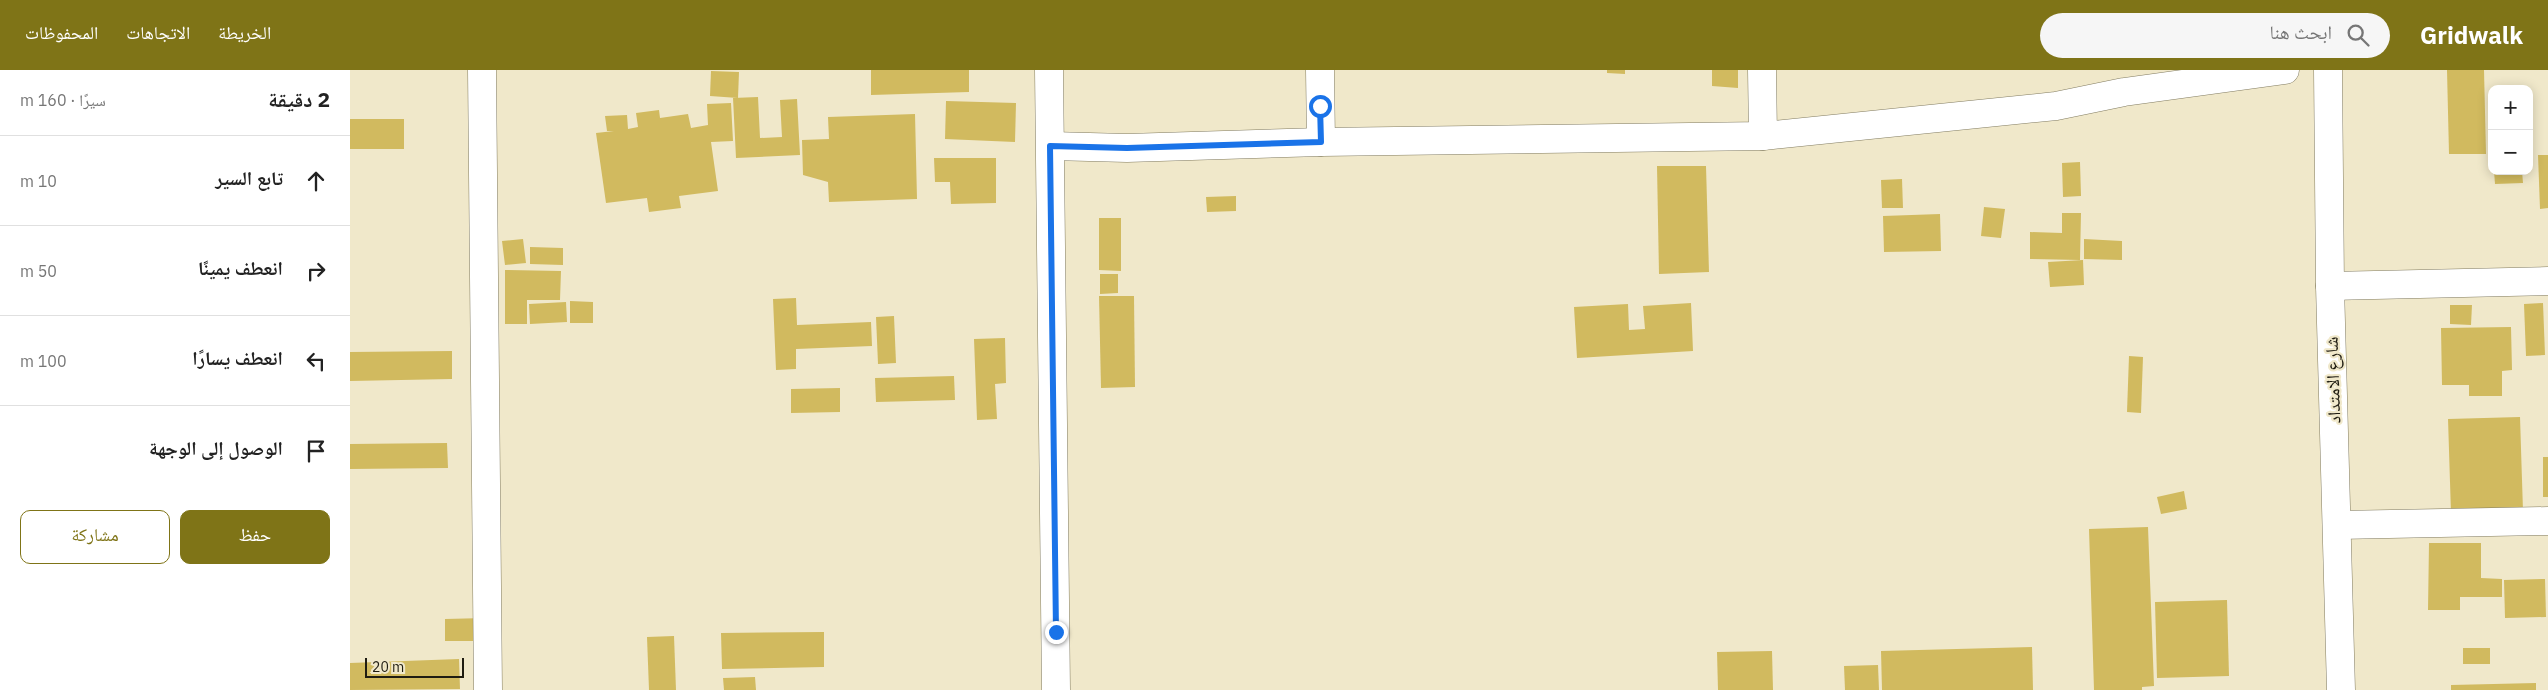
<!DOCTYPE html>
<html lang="ar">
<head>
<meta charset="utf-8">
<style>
  body { margin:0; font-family:"IBM Plex Sans","Noto Naskh Arabic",sans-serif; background:#f6f6f6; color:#222; direction:rtl }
  .controls { position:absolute; right:15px; top:15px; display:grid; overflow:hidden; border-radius:10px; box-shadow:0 2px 12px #0003 }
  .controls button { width:45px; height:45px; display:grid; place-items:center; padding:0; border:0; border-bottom:1px solid #e0e0e0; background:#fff; color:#222; font:25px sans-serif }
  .scale { position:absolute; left:15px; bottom:12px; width:99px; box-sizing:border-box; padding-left:5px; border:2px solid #1f1c11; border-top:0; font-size:14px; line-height:18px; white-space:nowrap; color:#1f1c11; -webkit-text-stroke:4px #f0e8ca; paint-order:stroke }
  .stop { position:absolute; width:15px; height:15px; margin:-11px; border:4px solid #1a73e8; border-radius:50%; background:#fff }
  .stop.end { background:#1a73e8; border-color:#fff; box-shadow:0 1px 5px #0008 }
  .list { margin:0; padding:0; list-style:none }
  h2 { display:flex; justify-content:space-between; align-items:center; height:65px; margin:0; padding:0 20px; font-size:21px }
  h2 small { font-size:16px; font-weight:400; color:#767676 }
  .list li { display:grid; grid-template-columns:32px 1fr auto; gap:15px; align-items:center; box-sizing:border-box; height:90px; padding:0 20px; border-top:1px solid #e0e0e0 }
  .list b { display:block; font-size:19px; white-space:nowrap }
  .list em { font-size:16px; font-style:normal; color:#767676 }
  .actions { display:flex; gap:10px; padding:15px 20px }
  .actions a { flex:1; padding:11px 0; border:1px solid #7f7417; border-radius:10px; text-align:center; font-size:18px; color:#7f7417 }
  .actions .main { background:#7f7417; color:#fff }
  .icon { flex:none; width:28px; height:28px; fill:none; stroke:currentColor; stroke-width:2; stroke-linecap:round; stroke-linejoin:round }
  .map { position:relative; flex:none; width:2198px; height:620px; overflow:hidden; direction:ltr }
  header { display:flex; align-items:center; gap:30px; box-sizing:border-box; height:70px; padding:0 25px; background:#7f7417; color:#fff }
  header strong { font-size:24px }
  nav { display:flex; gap:28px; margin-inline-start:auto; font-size:18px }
  .search { width:350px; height:45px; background:#f6f6f6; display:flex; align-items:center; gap:12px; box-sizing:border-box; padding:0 18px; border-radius:28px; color:#767676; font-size:19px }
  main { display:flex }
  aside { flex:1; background:#fff }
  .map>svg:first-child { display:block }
</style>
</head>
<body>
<header>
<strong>Gridwalk</strong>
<div class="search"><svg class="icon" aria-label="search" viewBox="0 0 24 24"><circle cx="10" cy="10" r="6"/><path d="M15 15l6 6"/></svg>ابحث هنا</div>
<nav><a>الخريطة</a><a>الاتجاهات</a><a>المحفوظات</a></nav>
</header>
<main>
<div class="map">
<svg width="2198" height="620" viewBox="0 0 2198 620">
  <rect width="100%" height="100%" fill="#f0e8ca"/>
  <g fill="#d1ba5f">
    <polygon points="521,0 619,0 619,22 521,25"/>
    <polygon points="1257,0 1275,0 1275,4 1257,3"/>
    <polygon points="1362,0 1388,0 1388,18 1362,16"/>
    <polygon points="2097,0 2134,0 2136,84 2099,84"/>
    <polygon points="361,1 389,2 388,28 360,26"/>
    <polygon points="408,27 410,68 432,67 430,30 447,29 450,85 386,88 383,28"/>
    <polygon points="596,31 666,33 665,72 595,69"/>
    <polygon points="381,33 383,71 361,72 368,121 329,126 331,138 299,142 297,128 256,133 246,63 264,61 257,61 255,46 277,45 278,59 288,57 286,43 309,40 310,48 338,44 341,58 358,55 357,34"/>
    <polygon points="565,44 567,129 479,132 478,112 453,105 452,70 479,69 478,47"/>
    <rect x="0" y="49" width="54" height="30"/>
    <polygon points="2188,85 2198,85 2198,138 2190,139"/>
    <polygon points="584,88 646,88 646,133 601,134 600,112 585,112"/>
    <polygon points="1730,92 1731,126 1713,127 1712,93"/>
    <polygon points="1307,96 1356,96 1359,202 1309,204"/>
    <polygon points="2144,101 2172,101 2173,113 2145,114"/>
    <polygon points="1552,109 1553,138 1532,138 1531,110"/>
    <polygon points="886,126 886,141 857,142 856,127"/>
    <polygon points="1634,137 1655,139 1651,168 1631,166"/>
    <polygon points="1712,143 1731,143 1730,190 1680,189 1680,162 1712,163"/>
    <polygon points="1590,144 1591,181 1534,182 1533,146"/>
    <polygon points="749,148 771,148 771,201 749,200"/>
    <polygon points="173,169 176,193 155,195 152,171"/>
    <polygon points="1734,169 1772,171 1772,190 1734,189"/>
    <polygon points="180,177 213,178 213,195 180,194"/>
    <polygon points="1733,190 1734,215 1700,217 1698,192"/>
    <polygon points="155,200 211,201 210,230 177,230 177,254 155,254"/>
    <polygon points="750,204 768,204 768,223 750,224"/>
    <polygon points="749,226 784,226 785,317 751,318"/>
    <polygon points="446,228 447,255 521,252 522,276 446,279 446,299 426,300 423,229"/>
    <polygon points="220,231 243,232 243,253 220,253"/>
    <polygon points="216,232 217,252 180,254 179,234"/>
    <polygon points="1341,233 1343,281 1227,288 1224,237 1278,234 1279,260 1295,259 1293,236"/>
    <polygon points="2193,233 2195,285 2176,286 2174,234"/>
    <polygon points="2100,235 2122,235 2121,255 2100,254"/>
    <polygon points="544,246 546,293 528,294 526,247"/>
    <polygon points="2161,257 2162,300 2152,301 2152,326 2119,326 2119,315 2092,315 2091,258"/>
    <polygon points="655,268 656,313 645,314 647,349 627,350 624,269"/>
    <polygon points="102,281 102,309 0,311 0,282"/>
    <polygon points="1779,286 1793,287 1791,343 1777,342"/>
    <polygon points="604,306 605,330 526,332 525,308"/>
    <polygon points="490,318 490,342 441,343 441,319"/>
    <polygon points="2170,347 2173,441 2101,443 2098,349"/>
    <polygon points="97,373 98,398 0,399 0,374"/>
    <rect x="2193" y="387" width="5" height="40"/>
    <polygon points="1834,421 1837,439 1811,444 1807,427"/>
    <polygon points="1798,457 1804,616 1792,617 1792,620 1744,620 1739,459"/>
    <polygon points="2079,473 2131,473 2131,508 2152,509 2152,527 2110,527 2110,540 2078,540"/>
    <polygon points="2195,509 2196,547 2155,548 2154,510"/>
    <polygon points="1877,530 1879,606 1807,608 1805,532"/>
    <polygon points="135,548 135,571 95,571 95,549"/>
    <polygon points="474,562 474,597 372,599 371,563"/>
    <polygon points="324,566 326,620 299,620 297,567"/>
    <polygon points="1682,577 1683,620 1532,620 1531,581"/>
    <rect x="2113" y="578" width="27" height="16"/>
    <polygon points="1422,581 1423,620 1368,620 1367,582"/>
    <polygon points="109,589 110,619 0,620 0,593"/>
    <polygon points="1528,595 1529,620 1495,620 1494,596"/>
    <polygon points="405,607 406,620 374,620 373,608"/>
    <polygon points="2186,613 2186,620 2101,620 2101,615"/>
  </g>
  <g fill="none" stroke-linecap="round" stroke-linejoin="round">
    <g stroke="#827c61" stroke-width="29">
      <g id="minor">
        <polyline points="132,0 138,620"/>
        <polyline points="699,0 706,620"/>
        <polyline points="970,0 971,72"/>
        <polyline points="1412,0 1413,66"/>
        <polyline points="701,76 777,78 971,72 1413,66 1706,36 1774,22 1935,0"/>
        <polyline points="1980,216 2198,211"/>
        <polyline points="1988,455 2198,451"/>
      </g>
    </g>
    <g stroke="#827c61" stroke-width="29">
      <polyline id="tertiary" points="1978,0 1980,216 1991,620"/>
    </g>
    <use href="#minor" stroke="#fff" stroke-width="28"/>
    <use href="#tertiary" stroke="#fff" stroke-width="28"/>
  </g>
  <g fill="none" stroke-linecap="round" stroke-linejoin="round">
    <polyline stroke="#1a73e8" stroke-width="6" points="706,562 700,76 777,78 971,72 970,36"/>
  </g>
  <g text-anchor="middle" stroke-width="4.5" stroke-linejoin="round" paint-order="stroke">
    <g font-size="18" fill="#1f1c11" stroke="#f0e8ca">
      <text transform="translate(1983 310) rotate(-92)" y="6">شارع الامتداد</text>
    </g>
  </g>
</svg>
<div class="controls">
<button>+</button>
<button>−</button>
</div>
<div class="scale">20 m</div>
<div class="stop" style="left:970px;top:36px"></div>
<div class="stop end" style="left:706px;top:562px"></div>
</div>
<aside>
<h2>2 دقيقة<small>سيرًا · 160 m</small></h2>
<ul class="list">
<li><svg class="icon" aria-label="ahead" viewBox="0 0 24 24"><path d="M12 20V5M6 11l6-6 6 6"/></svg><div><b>تابع السير</b></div><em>10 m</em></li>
<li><svg class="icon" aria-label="right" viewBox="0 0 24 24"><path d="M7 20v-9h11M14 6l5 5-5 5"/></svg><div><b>انعطف يمينًا</b></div><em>50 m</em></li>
<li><svg class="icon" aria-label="left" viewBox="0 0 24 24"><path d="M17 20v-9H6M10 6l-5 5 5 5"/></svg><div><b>انعطف يسارًا</b></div><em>100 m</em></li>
<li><svg class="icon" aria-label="arrive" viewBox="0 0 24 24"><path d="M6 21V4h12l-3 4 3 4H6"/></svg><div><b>الوصول إلى الوجهة</b></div></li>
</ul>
<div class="actions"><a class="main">حفظ</a><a>مشاركة</a></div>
</aside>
</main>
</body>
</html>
